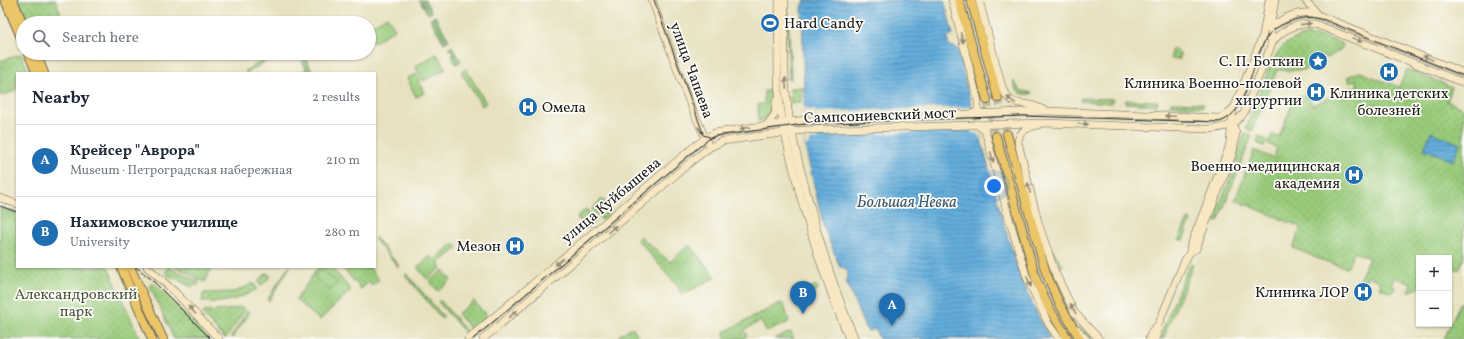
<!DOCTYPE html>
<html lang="en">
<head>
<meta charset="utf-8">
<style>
  body { margin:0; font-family:Vollkorn,serif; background:#f6f6f7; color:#1f2937 }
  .controls { position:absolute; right:12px; bottom:12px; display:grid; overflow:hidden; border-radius:0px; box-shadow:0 1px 3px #0004 }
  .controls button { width:36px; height:36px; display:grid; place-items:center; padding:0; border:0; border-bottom:1px solid #e0e1e3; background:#fff; color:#1f2937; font:20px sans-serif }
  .you { position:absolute; left:994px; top:186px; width:14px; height:14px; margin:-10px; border:3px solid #fff; border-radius:50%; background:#1a73e8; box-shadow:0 0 0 6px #1a73e833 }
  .badge { display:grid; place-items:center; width:26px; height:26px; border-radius:50%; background:#1f6fb2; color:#fff; font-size:13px; font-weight:700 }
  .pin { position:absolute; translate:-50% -33px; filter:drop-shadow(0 1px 2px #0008) }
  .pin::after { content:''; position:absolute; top:21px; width:14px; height:12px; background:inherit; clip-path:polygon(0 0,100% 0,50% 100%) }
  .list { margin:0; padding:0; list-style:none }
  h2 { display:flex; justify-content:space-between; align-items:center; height:52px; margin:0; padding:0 16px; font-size:17px }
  h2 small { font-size:13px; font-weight:400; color:#747a83 }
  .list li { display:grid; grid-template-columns:26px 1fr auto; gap:12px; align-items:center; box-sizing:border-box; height:72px; padding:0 16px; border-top:1px solid #e0e1e3 }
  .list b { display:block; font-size:15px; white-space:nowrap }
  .list p { margin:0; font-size:13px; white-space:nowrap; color:#747a83 }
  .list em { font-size:13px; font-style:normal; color:#747a83 }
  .icon { flex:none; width:22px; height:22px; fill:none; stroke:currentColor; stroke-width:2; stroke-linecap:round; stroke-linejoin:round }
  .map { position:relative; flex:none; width:1464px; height:339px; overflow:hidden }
  .search { position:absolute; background:#fff; box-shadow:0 1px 3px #0004; left:16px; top:16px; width:360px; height:44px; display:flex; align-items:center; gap:10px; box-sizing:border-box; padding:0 14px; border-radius:22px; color:#747a83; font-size:15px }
  .panel { position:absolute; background:#fff; box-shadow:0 1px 3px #0004; left:16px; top:72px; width:360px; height:196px; border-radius:0px }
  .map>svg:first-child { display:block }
</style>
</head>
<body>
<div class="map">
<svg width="1464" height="339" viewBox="0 0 1464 339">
  <defs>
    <pattern id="grass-dots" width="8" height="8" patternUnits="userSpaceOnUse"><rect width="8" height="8" fill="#99ca7a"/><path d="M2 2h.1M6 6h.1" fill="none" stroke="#83ad69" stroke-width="1.8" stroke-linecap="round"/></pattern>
    <pattern id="forest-firs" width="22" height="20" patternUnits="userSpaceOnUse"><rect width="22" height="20" fill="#7aae6a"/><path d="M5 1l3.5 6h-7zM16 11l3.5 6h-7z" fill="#638d56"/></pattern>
    <pattern id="garden-furrows" width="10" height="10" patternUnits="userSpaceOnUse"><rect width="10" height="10" fill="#99ca7a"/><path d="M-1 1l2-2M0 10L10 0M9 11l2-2" fill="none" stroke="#83ad69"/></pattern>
    <pattern id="water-rules" width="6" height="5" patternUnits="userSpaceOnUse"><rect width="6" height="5" fill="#64addb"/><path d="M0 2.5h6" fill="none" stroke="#528cb1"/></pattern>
  </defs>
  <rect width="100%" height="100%" fill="#fdfcf7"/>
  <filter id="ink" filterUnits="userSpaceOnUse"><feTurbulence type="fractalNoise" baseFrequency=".025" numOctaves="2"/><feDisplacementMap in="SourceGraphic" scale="8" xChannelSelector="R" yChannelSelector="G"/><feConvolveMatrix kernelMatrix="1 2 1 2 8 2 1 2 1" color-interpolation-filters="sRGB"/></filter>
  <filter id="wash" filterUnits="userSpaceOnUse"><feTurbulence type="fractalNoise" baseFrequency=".012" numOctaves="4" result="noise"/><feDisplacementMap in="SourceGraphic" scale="16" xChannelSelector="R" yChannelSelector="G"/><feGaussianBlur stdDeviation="0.9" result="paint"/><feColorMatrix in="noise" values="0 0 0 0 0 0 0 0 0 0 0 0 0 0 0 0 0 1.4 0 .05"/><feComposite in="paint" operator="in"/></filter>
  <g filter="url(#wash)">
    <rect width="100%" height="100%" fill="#e7e1bf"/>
    <g fill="url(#grass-dots)" stroke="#5a734b">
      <polygon points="19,0 56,0 61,16 42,23 29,23"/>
      <polygon points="788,9 791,79 789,80 787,10"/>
      <path d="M1307,35L1324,37L1343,44L1341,49L1328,58C1315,53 1308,55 1306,70H1277L1252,131L1246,128C1254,109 1269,60 1282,47C1289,40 1298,38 1307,35Z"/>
      <polygon points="1173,48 1180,53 1180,59 1171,59 1171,50"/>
      <polygon points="275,53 281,53 246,73 245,71"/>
      <polygon points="21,54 29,73 17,73 17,89 13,91 13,92 0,96 0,61"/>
      <polygon points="466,69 486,103 482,106 461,72"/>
      <polygon points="1407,69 1452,87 1447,101 1464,109 1464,258 1459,270 1449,266 1449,258 1419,258 1419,288 1408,292 1411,284 1395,277 1391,285 1395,287 1392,293 1379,287 1381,282 1368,276 1365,283 1359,280 1369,258 1354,252 1347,268 1324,261 1293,248 1301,227 1235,200 1254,150 1273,158 1277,148 1266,143 1264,146 1257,143 1259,136 1269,141 1272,134 1279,137 1294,99 1307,94 1312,105 1358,85 1356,80 1350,82 1347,77 1360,72 1399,87"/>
      <path d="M1014,81L1020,90L1032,93L1031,94C1020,95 1016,92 1013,82Z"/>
      <polygon points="801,87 801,102 791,104 790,88"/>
      <polygon points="1081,98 1113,99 1112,103 1080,101"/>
      <polygon points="1126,100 1158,101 1157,105 1125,103"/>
      <polygon points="1171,102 1203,103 1203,107 1170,105"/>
      <polygon points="1245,133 1252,135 1218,222 1213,221 1238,159 1237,152"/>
      <polygon points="602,199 612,211 602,220 592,209"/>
      <polygon points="0,208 17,213 15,217 17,218 17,267 108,267 140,339 0,339"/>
      <polygon points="586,209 596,221 587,229 577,217"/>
      <polygon points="1188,219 1191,220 1183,241 1179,239"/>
      <polygon points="640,236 670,262 689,245 716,277 682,295 678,287 637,239"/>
      <polygon points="375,237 400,267 399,268 375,240"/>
      <polygon points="454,243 458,248 438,264 441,268 427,279 417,267 431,256 434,260"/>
      <polygon points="1049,244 1063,266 1057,268"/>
      <polygon points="1189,264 1193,265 1163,339 1159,339"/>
      <polygon points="168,267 199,282 198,285 193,285 192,287 165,274"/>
      <polygon points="175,267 212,267 205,282"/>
      <polygon points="288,267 290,267 269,301 267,300"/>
      <polygon points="318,267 331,267 351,290 320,320 296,300"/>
      <polygon points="342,267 369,267 379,280 372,286 369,282 361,289"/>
      <polygon points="443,270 451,280 438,291 429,281"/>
      <polygon points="267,273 271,276 261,286 258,281"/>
      <polygon points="407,274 444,317 442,319 405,275"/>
      <polygon points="153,282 209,339 174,339 150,286"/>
      <path d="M254,283L257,289C240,299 222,305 202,301L203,294L205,293L234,292Z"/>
      <polygon points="816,285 819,289 800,299 798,294"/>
      <polygon points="440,300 469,334 467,335 438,302"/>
      <polygon points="474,301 487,316 471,330 457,314"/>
      <polygon points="1064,301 1065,301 1072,314 1094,339 1091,339 1071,315"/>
      <polygon points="780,303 784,305 789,321 787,323 766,332 761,321 744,330 747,335 745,338 725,339 724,332"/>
      <polygon points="1460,303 1464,304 1464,339 1444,339"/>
      <polygon points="241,307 244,308 245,310 226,338 224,338 203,315 204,312 227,310"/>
      <polygon points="247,311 250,313 232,338 231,337"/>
    </g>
    <g fill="url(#forest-firs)" stroke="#4b6543">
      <polygon points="419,0 425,0 432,12 428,14"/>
      <polygon points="435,16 449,40 444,43 430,19"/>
      <polygon points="452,46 461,61 456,64 451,55 453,54 449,48"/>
      <polygon points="306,59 313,73 306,73 304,70 306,68 302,62"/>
    </g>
    <path fill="url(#garden-furrows)" stroke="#5a734b" d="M770,90C770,105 775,117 758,121V104H764V91Z"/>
    <g fill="#99ca7a" stroke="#5a734b">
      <polygon points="387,16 395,29 373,43 369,37 369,27"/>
      <polygon points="437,54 446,69 423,81 415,66"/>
      <polygon points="416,74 424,93 416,97 407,78"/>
      <polygon points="321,269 337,283 330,291 314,277"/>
      <polygon points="633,327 639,339 621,339 619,335"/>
      <polygon points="791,332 794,339 774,339"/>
    </g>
    <g fill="url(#water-rules)" stroke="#40647c">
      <path d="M805,0H944L953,34L948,37V43L950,46L957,48L976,124L983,138L981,140C1000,207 1014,279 1051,339H879L875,329L868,331L865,328L846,281L848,272L845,268L840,267L824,228L805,146L802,5L804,4Z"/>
      <polygon points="1431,132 1460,144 1453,161 1424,149"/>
    </g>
    <polygon fill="#e7e1bf" points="972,105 976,124 983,138 981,139 976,133 972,133 971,130 818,136 818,139 811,140 809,142 808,145 805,146 804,106 809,110 814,110 815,112 970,107"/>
  </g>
  <g filter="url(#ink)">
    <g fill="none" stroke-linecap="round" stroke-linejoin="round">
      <g stroke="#beba9e" stroke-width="8" stroke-dasharray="8 4" stroke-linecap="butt">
        <polyline points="998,98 1007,134"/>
        <polyline points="987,100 996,136"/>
      </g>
      <g stroke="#636155" stroke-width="8">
        <g id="secondary">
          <polyline points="652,0 688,99 707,142"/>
          <path d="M779,0C779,31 776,63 779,94C781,121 788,148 795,175C809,231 827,285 849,339"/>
          <path d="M785,0C785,36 783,73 788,109C791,135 798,161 805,186C818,239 834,289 855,339"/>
          <polyline points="952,0 978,101 978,110 974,113"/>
          <path d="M979,0L1003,90C1011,105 1016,102 1031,105C1035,106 1039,108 1044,110"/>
          <polyline points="1305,0 1317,13"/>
          <path d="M1269,29C1281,19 1297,11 1313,13L1464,73"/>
          <path d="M1271,45C1279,30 1298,22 1315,24L1464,83"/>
          <polyline points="976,124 985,130 1008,215 1027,278 1048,323 1059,339"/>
          <polyline points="767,125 775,114 776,101"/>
          <path d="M1038,125C1028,128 1019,130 1018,142L1039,225L1055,272L1074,312L1099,339"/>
          <polyline points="0,198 17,204"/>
          <polyline points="1190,252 1190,247 1228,150 1230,141 1233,109"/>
          <polyline points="147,267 175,292 219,339"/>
          <polyline points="1077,329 1086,339"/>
          <polyline points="468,339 696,145 714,133 805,120 1047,111 1220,118 1228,114 1235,106 1263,35 1269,0"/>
          <path d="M483,339L693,160L710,147L723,141L805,130L1044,123L1209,129C1224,128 1234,126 1244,113L1271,46V22L1275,0"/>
          <polyline points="1149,339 1152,331 1158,325 1184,262 1190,252 1196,249 1233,152 1236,133 1233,125"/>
          <polyline points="1155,339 1157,333 1158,325"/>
        </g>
      </g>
      <g stroke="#636155" stroke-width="10">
        <g id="primary">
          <polyline points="5,0 23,42"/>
          <polyline points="13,0 23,24"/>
          <polyline points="959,0 987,100"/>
          <polyline points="971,0 998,98"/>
          <polyline points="28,53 37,73"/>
          <polyline points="36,53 44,73"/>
          <polyline points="1007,134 1046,273 1059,303 1080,339"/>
          <polyline points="996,136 1036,279 1049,308 1068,339"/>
          <polyline points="121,267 152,339"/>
          <polyline points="130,267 163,339"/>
        </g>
      </g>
      <use href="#secondary" stroke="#f7e8c3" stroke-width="7"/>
      <use href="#primary" stroke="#ebc669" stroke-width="8"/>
      <g stroke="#1c1c1c" stroke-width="1">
        <polyline points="654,0 703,133"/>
        <polyline points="698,127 703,135 713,138"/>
        <polyline points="0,206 17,212"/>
        <polyline points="136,267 151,279 211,339"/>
        <path d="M473,339L694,151L710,138L715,136L805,124L1022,116L1219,122C1252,113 1250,53 1272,31C1277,27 1283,24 1289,22C1301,17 1312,16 1325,20L1464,76"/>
      </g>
    </g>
    <defs><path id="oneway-solid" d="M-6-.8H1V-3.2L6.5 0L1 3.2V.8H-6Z"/></defs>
    <g fill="#948c78">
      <use href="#oneway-solid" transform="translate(1306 24) rotate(-6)"/>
      <use href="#oneway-solid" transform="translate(962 38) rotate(75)"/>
      <use href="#oneway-solid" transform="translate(1357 40) rotate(22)"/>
      <use href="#oneway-solid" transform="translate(1428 58) rotate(-158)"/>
      <use href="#oneway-solid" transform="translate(786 83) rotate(-93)"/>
      <use href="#oneway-solid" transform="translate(1011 100) rotate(-143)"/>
      <use href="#oneway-solid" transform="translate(1170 116) rotate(-177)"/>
      <use href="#oneway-solid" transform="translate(1083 124) rotate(2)"/>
      <use href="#oneway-solid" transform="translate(745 128) rotate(172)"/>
      <use href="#oneway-solid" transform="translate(992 157) rotate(75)"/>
      <use href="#oneway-solid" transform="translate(1029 188) rotate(-104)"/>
      <use href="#oneway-solid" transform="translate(612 229) rotate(-41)"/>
      <use href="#oneway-solid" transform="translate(559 262) rotate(139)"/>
      <use href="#oneway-solid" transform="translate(1029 282) rotate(67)"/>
      <use href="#oneway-solid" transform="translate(1073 309) rotate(-121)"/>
      <use href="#oneway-solid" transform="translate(192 310) rotate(-133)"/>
      <use href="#oneway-solid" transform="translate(513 314) rotate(-41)"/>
    </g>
  </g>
  <defs>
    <g id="stadium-disc" transform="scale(1)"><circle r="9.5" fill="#1f6fb2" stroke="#fdfcf7"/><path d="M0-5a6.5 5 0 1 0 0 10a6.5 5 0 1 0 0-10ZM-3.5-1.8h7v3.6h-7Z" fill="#fff"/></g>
    <g id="sight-disc" transform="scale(1)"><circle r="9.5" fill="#1f6fb2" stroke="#fdfcf7"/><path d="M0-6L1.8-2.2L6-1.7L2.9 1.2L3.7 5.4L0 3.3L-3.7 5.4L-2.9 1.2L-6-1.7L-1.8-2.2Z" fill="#fff"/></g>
    <g id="hospital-disc" transform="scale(1)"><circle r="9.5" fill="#1f6fb2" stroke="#fdfcf7"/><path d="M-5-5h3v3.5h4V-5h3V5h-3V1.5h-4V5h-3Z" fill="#fff"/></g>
  </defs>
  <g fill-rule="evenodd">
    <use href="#stadium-disc" x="770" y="23"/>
    <use href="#sight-disc" x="1318" y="61"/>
    <use href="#hospital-disc" x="1389" y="72"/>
    <use href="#hospital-disc" x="1316" y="92"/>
    <use href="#hospital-disc" x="528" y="107"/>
    <use href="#hospital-disc" x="1354" y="175"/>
    <use href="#hospital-disc" x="515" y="246"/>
    <use href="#hospital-disc" x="1363" y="292"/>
  </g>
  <g text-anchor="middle" stroke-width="3.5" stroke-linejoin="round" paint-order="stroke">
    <g font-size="15" fill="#1c1c1c" stroke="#fdfcf7" text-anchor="end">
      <text x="784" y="28" text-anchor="start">Hard Candy</text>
      <text x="1304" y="66">С. П. Боткин</text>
      <text x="1302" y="88">Клиника Военно-полевой<tspan x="1302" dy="17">хирургии</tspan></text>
      <text x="1389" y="98" text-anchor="middle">Клиника детских<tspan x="1389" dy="17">болезней</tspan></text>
      <text x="542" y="112" text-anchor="start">Омела</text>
      <text x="1340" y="171">Военно-медицинская<tspan x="1340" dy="17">академия</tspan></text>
      <text x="501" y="251">Мезон</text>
      <text x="1349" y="297">Клиника ЛОР</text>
    </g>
    <g font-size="15" fill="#1c1c1c" stroke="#fdfcf7">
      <text transform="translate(692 70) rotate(70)" y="5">улица Чапаева</text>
      <text transform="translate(880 115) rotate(-2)" y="5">Сампсониевский мост</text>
      <text transform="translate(611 200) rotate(-40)" y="5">улица Куйбышева</text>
    </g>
    <g font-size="15" fill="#48593d" stroke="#fdfcf7">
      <text x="76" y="299">Александровский<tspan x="76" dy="17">парк</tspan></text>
    </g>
    <g font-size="16" font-style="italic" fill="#3c5d72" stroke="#fdfcf7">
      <text x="907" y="207">Большая Невка</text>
    </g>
  </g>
</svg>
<div class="controls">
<button>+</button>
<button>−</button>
</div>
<div class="you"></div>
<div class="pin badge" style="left:892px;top:326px">A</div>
<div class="pin badge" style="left:803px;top:314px">B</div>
<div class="search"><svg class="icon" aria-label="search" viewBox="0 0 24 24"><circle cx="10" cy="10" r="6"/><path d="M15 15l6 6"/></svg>Search here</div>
<section class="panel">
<h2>Nearby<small>2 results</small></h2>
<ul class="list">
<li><span class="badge">A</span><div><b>Крейсер &quot;Аврора&quot;</b><p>Museum · Петроградская набережная</p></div><em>210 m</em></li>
<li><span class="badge">B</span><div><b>Нахимовское училище</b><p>University</p></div><em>280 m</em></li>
</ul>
</section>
</div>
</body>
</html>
